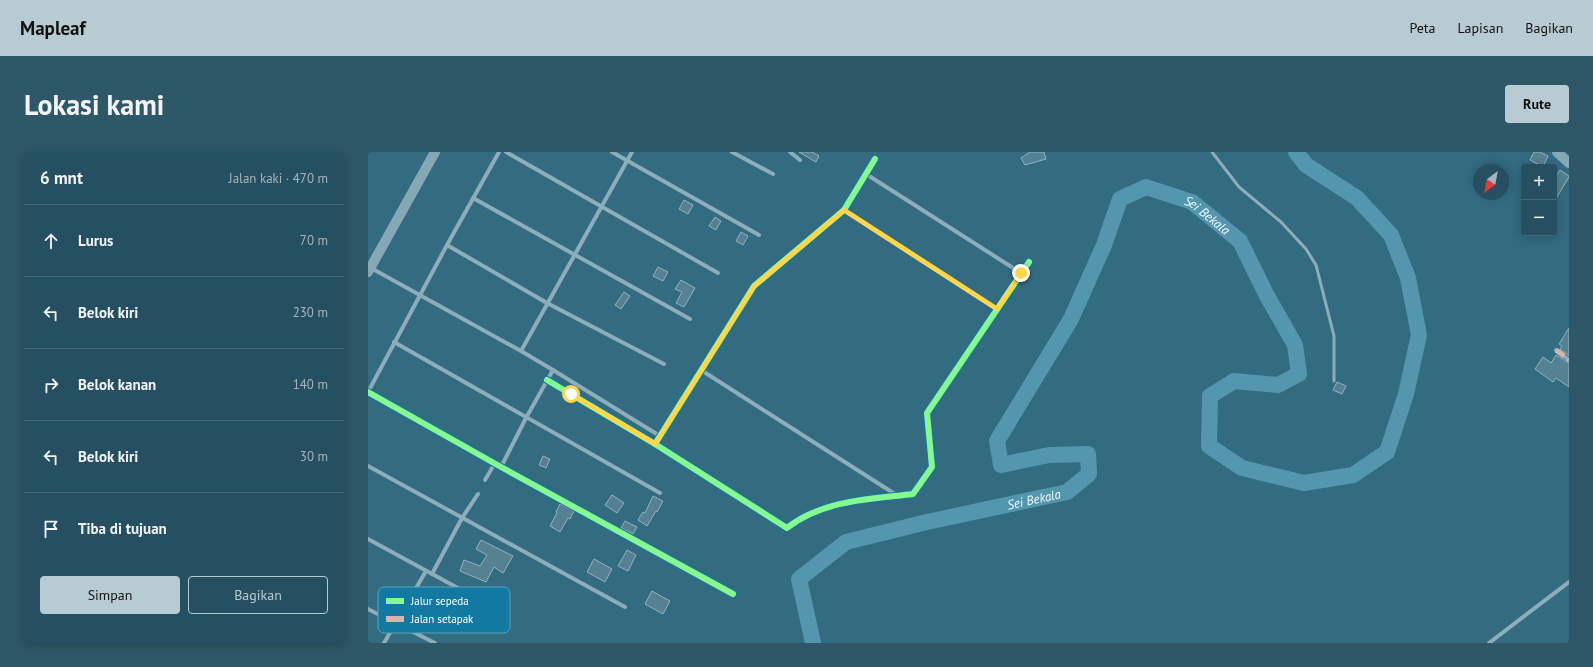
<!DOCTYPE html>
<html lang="id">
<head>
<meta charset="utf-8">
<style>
  body { margin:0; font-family:"PT Sans",sans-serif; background:#2e5767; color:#f1f3f6 }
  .controls { position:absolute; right:12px; top:12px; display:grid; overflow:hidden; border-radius:4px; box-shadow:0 2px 10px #0003 }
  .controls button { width:36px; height:36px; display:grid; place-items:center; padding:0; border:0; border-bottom:1px solid #426776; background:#265061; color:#f1f3f6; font:20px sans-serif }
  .compass { position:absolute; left:1105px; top:12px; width:36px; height:36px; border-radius:50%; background:#265061; box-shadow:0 2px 10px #0003; rotate:212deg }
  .stop { position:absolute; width:12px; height:12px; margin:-9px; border:3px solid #ffd54a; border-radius:50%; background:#fff }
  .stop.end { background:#ffd54a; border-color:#fff; box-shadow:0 1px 4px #0008 }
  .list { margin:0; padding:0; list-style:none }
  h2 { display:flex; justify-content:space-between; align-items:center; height:52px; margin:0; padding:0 16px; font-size:17px }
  h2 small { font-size:13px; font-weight:400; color:#a4b5bd }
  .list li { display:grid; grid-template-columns:26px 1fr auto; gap:12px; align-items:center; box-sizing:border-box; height:72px; padding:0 16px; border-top:1px solid #426776 }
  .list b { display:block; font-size:15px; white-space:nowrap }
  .list em { font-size:13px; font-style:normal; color:#a4b5bd }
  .actions { display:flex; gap:8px; padding:12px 16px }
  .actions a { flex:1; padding:9px 0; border:1px solid #b8cbd3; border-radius:4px; text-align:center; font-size:14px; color:#b8cbd3 }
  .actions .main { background:#b8cbd3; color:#111 }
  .icon { flex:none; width:22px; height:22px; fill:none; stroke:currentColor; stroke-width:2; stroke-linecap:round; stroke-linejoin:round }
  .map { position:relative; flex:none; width:1201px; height:491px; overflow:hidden; border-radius:4px }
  header { display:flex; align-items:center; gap:24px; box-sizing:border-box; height:56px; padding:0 20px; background:#b8cbd3; color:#111 }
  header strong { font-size:19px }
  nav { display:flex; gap:22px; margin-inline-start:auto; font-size:14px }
  .intro { display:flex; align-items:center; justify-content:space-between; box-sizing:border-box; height:96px; padding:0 24px }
  h1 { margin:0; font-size:28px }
  .button { padding:10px 18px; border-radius:4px; background:#b8cbd3; color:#111; font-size:14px; font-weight:700 }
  main { display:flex; gap:24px; padding:0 24px }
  aside { flex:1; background:#265061; border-radius:4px; box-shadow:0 2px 10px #0003 }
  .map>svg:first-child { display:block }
</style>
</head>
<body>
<header>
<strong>Mapleaf</strong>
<nav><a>Peta</a><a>Lapisan</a><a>Bagikan</a></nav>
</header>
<div class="intro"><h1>Lokasi kami</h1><a class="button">Rute</a></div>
<main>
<aside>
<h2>6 mnt<small>Jalan kaki · 470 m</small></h2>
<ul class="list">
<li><svg class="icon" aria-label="ahead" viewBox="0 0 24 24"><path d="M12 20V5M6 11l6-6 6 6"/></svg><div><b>Lurus</b></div><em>70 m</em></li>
<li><svg class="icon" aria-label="left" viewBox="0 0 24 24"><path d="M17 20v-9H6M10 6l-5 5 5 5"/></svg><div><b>Belok kiri</b></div><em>230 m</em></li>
<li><svg class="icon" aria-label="right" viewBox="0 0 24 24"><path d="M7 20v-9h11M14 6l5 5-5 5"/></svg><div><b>Belok kanan</b></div><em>140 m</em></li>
<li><svg class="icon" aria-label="left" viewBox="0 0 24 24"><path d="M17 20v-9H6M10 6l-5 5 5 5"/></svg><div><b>Belok kiri</b></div><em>30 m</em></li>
<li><svg class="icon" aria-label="arrive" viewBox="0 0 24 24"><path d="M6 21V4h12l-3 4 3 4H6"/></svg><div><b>Tiba di tujuan</b></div></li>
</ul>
<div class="actions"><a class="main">Simpan</a><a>Bagikan</a></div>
</aside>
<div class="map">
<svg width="1201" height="491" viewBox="0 0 1201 491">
  <rect width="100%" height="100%" fill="#336b81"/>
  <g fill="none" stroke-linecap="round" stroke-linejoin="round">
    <path stroke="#5396ae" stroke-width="16" id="s1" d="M445,491L431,427L478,390L559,370L699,340L721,322L720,302L681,303L633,313L629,289L703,167L736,93L752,47L778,35L824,50L872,89L898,142L927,193L931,222L910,233L866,229L842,244L841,294L874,316L936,331L985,323L1019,300L1038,242L1051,183L1040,126L1023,83L989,46L938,13L928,0"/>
  </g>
  <g fill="#558192" stroke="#93b2bf">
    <polygon points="431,0 444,0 451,4 448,10"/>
    <polygon points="662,0 676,0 678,7 657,13 653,6"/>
    <polygon points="1166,0 1172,0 1180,4 1175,15 1162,8"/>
    <polygon points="1192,18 1201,24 1201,25 1186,50 1186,27"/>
    <polygon points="316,48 325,53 320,62 311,57"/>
    <polygon points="347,65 353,69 348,78 341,74"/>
    <polygon points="373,80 380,84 375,93 368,89"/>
    <polygon points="290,115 300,120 295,129 285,124"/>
    <polygon points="313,128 327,136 316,155 308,151 314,140 307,137"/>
    <polygon points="256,140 262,144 253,157 247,153"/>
    <polygon points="1201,176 1201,204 1192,197 1194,194 1191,192"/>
    <polygon points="1188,203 1201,211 1201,235 1188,226 1185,230 1167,217 1175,205 1183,211"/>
    <polygon points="969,230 978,234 974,242 965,238"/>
    <polygon points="175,304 182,307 178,316 171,313"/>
    <polygon points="244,343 256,351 249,361 237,353"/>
    <polygon points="285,344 295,349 289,360 288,359 279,374 270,368 275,360 277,361"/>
    <polygon points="192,352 206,359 202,367 200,366 192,380 182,374 189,361 188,360"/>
    <polygon points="257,369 269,375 265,382 253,376"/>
    <polygon points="113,388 145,404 135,421 126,415 118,430 92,419 96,408 112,414 119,403 108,397"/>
    <polygon points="259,398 268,403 260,419 250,414"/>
    <polygon points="226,407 244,417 237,430 219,420"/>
    <polygon points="284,439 302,449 295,462 277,452"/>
  </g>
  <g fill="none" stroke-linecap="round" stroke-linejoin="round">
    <polyline stroke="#8cadb9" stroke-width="3" points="844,0 871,35 913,70 938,97 948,113 966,184 966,229"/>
    <g stroke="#8cadb9" stroke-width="4">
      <polyline points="138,0 350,121"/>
      <polyline points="244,0 391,83"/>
      <polyline points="364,0 405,22"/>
      <polyline points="422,0 432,8"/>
      <polyline points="498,22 653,121"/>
      <polyline points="105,46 322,167"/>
      <polyline points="476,58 629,157"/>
      <polyline points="79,93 179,151 296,212"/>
      <polyline points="3,116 153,199 185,218 158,266 133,315"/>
      <polyline points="26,190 292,341"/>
      <polyline points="1188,198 1201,208"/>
      <polyline points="153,199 264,0"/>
      <polyline points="185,218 292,284"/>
      <polyline points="333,218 530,344"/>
      <path d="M179,228L287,292L419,376C454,348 503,347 545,342L564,315L559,261L661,110"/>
      <polyline points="0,240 133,315 365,442"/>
      <polyline points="0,240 79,93 131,0"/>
      <polyline points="287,292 386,134 476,58 507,7"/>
      <polyline points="0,314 257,455"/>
      <polyline points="117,328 127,311"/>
      <polyline points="0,387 110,447"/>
      <polyline points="64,422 94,366 110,342"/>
      <polyline points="0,457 67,491"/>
      <polyline points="16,491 58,419"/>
      <polyline points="1121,491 1201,430"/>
    </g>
    <g stroke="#86a8b6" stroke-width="10">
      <polyline points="1189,0 1201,11"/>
      <polyline points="0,120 67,0"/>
    </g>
    <polyline stroke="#d1b7ad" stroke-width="5" stroke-dasharray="10 5" stroke-linecap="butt" points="1188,198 1201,208"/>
    <g stroke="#127aa2" stroke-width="8">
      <g id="cycleway">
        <path d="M179,228L287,292L419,376C454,348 503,347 545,342L564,315L559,261L661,110"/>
        <polyline points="0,240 133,315 365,442"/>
        <polyline points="287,292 386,134 476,58 507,7"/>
      </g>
    </g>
    <use href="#cycleway" stroke="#87f88f" stroke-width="6"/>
  </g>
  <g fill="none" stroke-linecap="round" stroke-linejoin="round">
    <polyline stroke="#ffd54a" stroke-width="5" points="203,242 287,292 386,134 476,58 629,157 653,121"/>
  </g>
  <g text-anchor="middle" stroke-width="4" stroke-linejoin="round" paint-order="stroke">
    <g font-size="13" font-style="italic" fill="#eefafe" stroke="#127aa2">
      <text dy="5" stroke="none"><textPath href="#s1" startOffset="882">Sei Bekala</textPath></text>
      <text dy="5" stroke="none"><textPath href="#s1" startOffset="318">Sei Bekala</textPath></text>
    </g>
  </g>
  <rect x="10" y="435" width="132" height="46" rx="6" fill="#127aa2" stroke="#59a2be" stroke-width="1"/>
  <rect x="18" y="446" width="18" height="6" fill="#87f88f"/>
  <rect x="18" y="464" width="18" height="6" fill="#d1b7ad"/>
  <g font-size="11" fill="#fff">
    <text x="43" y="453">Jalur sepeda</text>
    <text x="43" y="471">Jalan setapak</text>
  </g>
</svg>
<div class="controls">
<button>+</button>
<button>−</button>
</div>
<svg class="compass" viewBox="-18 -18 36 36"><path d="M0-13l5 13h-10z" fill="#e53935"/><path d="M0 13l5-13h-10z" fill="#a4b5bd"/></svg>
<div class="stop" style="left:203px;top:242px"></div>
<div class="stop end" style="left:653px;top:121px"></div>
</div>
</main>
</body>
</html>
